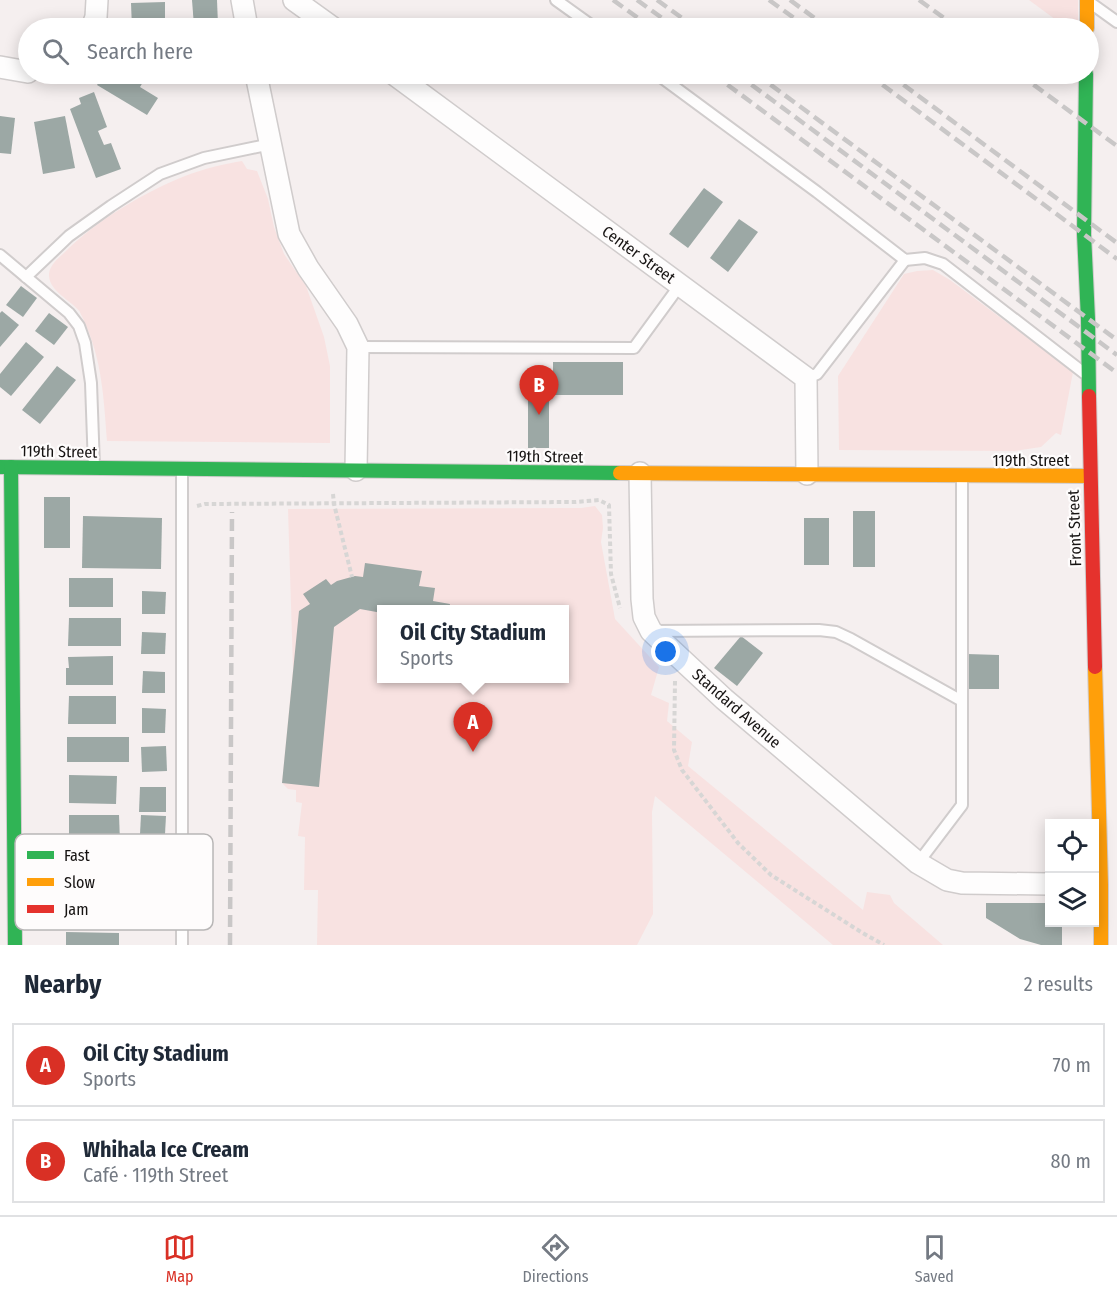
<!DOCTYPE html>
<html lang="en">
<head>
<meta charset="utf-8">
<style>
  body { margin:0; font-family:"Fira Sans Condensed",sans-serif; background:#f2f2f3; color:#1f2937 }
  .controls { position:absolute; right:18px; bottom:18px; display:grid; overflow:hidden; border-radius:0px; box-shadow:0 3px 15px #0003 }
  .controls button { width:54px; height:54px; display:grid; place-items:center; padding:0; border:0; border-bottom:2px solid #e0e1e3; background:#fff; color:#1f2937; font:30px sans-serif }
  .you { position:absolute; left:666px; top:652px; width:21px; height:21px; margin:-15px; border:4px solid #fff; border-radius:50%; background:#1a73e8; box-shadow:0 0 0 9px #1a73e833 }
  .badge { display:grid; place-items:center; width:39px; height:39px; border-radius:50%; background:#d93025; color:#fff; font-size:20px; font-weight:700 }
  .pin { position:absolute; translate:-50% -50px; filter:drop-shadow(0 2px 3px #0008) }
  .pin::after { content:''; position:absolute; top:32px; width:21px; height:18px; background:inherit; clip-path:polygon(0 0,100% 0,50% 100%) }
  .popup { position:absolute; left:377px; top:605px; width:192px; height:78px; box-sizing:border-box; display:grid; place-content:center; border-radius:0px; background:#fff; filter:drop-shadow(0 2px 4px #0005); font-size:20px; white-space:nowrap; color:#747a83 }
  .popup b { font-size:22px; color:#1f2937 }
  .popup::after { content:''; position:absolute; left:50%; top:100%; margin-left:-12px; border:12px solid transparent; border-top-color:#fff }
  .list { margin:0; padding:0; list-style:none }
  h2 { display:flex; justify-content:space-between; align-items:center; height:78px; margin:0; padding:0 24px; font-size:26px }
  h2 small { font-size:20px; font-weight:400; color:#747a83 }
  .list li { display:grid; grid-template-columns:39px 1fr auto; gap:18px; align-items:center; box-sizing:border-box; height:84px; margin:0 12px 12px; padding:0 12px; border:2px solid #e0e1e3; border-radius:0px }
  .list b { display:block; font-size:22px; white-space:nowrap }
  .list p { margin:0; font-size:20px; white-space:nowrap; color:#747a83 }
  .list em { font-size:20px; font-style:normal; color:#747a83 }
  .icon { flex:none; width:33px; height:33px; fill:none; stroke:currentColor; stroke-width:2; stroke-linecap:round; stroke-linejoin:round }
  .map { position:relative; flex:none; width:1117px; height:945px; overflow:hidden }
  .search { position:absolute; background:#fff; box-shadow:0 3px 15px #0003; left:18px; right:18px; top:18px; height:66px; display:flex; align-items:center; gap:15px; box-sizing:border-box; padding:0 21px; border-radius:33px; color:#747a83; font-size:22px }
  .sheet { height:270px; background:#fff }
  nav { display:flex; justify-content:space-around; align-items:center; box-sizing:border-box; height:84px; border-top:2px solid #e0e1e3; background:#fff; font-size:16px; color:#747a83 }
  nav a { display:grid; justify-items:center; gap:3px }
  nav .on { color:#d93025 }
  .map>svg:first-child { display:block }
</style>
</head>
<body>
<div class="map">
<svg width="1117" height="945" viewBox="0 0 1117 945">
  <rect width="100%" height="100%" fill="#f5efef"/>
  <g fill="#f8e2e1" fill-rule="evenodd">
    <polygon points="1029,0 1078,0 1078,28 1067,28"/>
    <path d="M242,161L247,169L257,171L268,199L274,227L284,254L306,286L324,337L330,366V443L107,441C104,400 102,359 84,321C84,320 80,313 80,312C71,300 48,291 49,274C50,264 59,258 65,252C97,220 143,193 185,176C203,169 223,164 242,161Z"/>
    <polygon points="933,270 950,280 1073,372 1061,435 1056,433 1041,447 1015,451 839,450 838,376 904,274 917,271"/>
    <path d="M595,506L602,515L603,528L601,542L615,619L659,667L651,695L669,703L667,721L692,742L688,766L863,910L867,892L890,895L894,903L943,945H833L655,796L652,812L653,914L637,945H317L318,890H304L305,837L298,836L302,803L296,802V790L288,789L282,783L293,669L288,509L581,508ZM382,610H564V678H382Z"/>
  </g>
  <g fill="#9ca8a5">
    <polygon points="192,0 217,0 218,25 194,26"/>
    <polygon points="165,2 165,28 132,28 131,3"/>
    <polygon points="104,74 140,74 146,77 140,87 158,98 147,115 97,85"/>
    <polygon points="94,92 107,127 98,131 104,145 111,143 121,169 96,178 70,109 81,104 79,98"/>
    <polygon points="0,116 15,118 11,154 0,153"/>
    <polygon points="65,116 75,168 43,174 34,122"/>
    <polygon points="704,188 723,202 688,248 669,234"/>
    <polygon points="739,219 758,232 728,272 710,258"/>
    <polygon points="21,286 37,298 23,317 6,305"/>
    <polygon points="2,311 19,325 0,347 0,313"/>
    <polygon points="49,313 68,327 54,345 35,331"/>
    <polygon points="26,342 44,357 11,396 0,387 0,374"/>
    <rect x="553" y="362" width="70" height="33"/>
    <polygon points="57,366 76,380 40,424 22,410"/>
    <rect x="528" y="382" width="21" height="66"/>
    <rect x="44" y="497" width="26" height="51"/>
    <rect x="853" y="511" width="22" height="56"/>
    <polygon points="83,516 162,518 161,569 82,568"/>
    <rect x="804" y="518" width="25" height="47"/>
    <polygon points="365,563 422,571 419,586 435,588 433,601 450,604 449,610 382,610 382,613 360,609 334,627 319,787 282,783 299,611 310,604 303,594 326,579 331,585 337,581 355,576 363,577"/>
    <rect x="69" y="578" width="44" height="29"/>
    <polygon points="142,591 166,592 165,614 142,614"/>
    <polygon points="69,618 121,618 121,646 68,646"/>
    <polygon points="142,632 166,633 165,654 141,654"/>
    <polygon points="741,636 763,653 737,686 714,668"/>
    <polygon points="967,654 999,655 999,689 966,689"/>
    <polygon points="113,656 113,685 66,685 66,668 69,668 68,657"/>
    <polygon points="143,671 165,672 165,693 142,693"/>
    <polygon points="69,696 116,696 116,724 68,724"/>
    <polygon points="142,708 166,709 165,733 142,733"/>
    <rect x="67" y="737" width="62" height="25"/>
    <polygon points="166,746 167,771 142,772 141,747"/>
    <polygon points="69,775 117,776 116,804 69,803"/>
    <polygon points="140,787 166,787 166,812 139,812"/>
    <polygon points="69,815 119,815 120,842 69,843"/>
    <polygon points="141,815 166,816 165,834 140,834"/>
    <polygon points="69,854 121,855 121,883 68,883"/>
    <polygon points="143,869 166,870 165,892 142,891"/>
    <polygon points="69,892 127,893 126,924 68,923"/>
    <polygon points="986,903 1050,903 1050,922 1062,922 1062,945 1041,945 1020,939 986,918"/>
    <rect x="140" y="908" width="26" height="22"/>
    <polygon points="66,932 119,933 119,945 66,945"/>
  </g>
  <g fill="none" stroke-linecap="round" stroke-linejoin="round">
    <g stroke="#d0cccc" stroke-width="14">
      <g id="lane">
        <polyline points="556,0 595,28"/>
        <polyline points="1092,4 1117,22"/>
        <polyline points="657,74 817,192 905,260 925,258 943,264 1084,373"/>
        <polyline points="0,255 69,313 79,326 85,343 91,383 94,467"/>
        <polyline points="26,277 69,236 111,206 160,174 204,158 271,144"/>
        <polyline points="358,347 634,348 680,285"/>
        <polyline points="806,378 817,374 905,260"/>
        <polyline points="182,471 182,945"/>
        <polyline points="652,631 819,630 836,632 851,639 962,701"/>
        <polyline points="918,863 962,805 962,477"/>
      </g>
    </g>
    <g stroke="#d0cccc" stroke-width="24">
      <g id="street">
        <polyline points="242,0 247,28"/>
        <polyline points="294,0 333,28"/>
        <polyline points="92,28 96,17 97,0"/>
        <polyline points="0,67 28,72"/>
        <polyline points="256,74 289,234 308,268 347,324 358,347 356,470"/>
        <polyline points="394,74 806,378 807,474"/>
        <polyline points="640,473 642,599 644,617 651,631 724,699 918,863 947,880 962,883 1050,884"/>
      </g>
    </g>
    <g stroke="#d0cccc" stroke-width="16">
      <g id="fast">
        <polyline points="1086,74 1084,234 1088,319 1089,396"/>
        <polyline points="0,467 620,473"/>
        <polyline points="11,467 15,945"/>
      </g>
    </g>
    <g stroke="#d0cccc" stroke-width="16">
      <g id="slow">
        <polyline points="1087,0 1087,28"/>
        <polyline points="620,473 1090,476"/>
        <polyline points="1095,667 1101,885 1101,945"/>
      </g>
    </g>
    <g stroke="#d0cccc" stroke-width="16">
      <polyline id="jam" points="1089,396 1095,667"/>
    </g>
    <g stroke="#d7d6d5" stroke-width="4" stroke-dasharray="4.5 3" stroke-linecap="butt">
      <polyline points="333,494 334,504 352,577"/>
      <polyline points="197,506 205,504 575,502 599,500 609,505 611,574 620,608"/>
      <polyline points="675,681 674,750 682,770 738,843 771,875 861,932 884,945"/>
    </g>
    <use href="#lane" stroke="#fefdfd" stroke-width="10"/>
    <use href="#street" stroke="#fefdfd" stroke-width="21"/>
    <use href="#fast" stroke="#30b455" stroke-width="14"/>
    <use href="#slow" stroke="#ff9f0a" stroke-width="14"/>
    <use href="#jam" stroke="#e5322d" stroke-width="14"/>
    <g stroke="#c9c7c7" stroke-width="4.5" stroke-dasharray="12 6" stroke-linecap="butt">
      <polyline points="613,0 652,28"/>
      <polyline points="637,0 676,28"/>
      <polyline points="657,0 696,28"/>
      <polyline points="769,0 808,28"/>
      <polyline points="790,0 828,28"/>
      <polyline points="919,0 958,28"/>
      <polyline points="713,74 1117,373"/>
      <polyline points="737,74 1117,355"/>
      <polyline points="756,74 1117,340"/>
      <polyline points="868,74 1117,259"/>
      <polyline points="889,74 1117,243"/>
      <polyline points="1019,74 1117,146"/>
      <polyline points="230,945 232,512"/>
    </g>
  </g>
  <g text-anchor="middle" stroke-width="4.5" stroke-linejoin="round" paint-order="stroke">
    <g font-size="16" fill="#161312" stroke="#fefcfc">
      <text transform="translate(639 254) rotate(36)" y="6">Center Street</text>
      <text transform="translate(59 451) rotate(1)" y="6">119th Street</text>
      <text transform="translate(545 456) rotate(1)" y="6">119th Street</text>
      <text x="1031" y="466">119th Street</text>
      <text transform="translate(1074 528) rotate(-92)" y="6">Front Street</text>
      <text transform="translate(737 708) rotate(41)" y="6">Standard Avenue</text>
    </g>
  </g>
  <rect x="15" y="834" width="198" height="96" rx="9" fill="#fefcfc" stroke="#b8b6b6" stroke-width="1.5"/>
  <rect x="27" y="851" width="27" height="8" fill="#30b455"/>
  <rect x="27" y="878" width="27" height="8" fill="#ff9f0a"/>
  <rect x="27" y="905" width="27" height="8" fill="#e5322d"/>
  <g font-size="16" fill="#161312">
    <text x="64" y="861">Fast</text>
    <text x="64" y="888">Slow</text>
    <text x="64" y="915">Jam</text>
  </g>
</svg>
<div class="controls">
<button><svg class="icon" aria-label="locate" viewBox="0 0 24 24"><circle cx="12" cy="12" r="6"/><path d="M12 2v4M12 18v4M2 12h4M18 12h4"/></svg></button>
<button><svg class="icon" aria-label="layers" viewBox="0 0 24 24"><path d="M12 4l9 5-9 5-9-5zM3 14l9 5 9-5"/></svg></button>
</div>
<div class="you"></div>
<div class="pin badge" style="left:473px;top:752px">A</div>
<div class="popup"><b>Oil City Stadium</b>Sports</div>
<div class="pin badge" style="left:539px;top:415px">B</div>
<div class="search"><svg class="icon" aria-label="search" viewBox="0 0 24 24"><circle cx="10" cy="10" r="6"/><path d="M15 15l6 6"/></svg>Search here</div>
</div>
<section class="sheet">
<h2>Nearby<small>2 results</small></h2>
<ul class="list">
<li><span class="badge">A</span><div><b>Oil City Stadium</b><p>Sports</p></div><em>70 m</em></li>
<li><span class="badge">B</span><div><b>Whihala Ice Cream</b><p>Café · 119th Street</p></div><em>80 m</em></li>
</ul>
</section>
<nav>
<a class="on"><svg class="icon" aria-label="map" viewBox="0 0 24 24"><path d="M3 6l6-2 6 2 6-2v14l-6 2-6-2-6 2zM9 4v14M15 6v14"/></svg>Map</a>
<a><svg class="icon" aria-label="directions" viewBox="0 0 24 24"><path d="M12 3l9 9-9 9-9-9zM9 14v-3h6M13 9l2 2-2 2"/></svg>Directions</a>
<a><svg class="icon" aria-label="saved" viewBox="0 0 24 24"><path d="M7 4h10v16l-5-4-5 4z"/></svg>Saved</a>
</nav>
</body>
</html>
